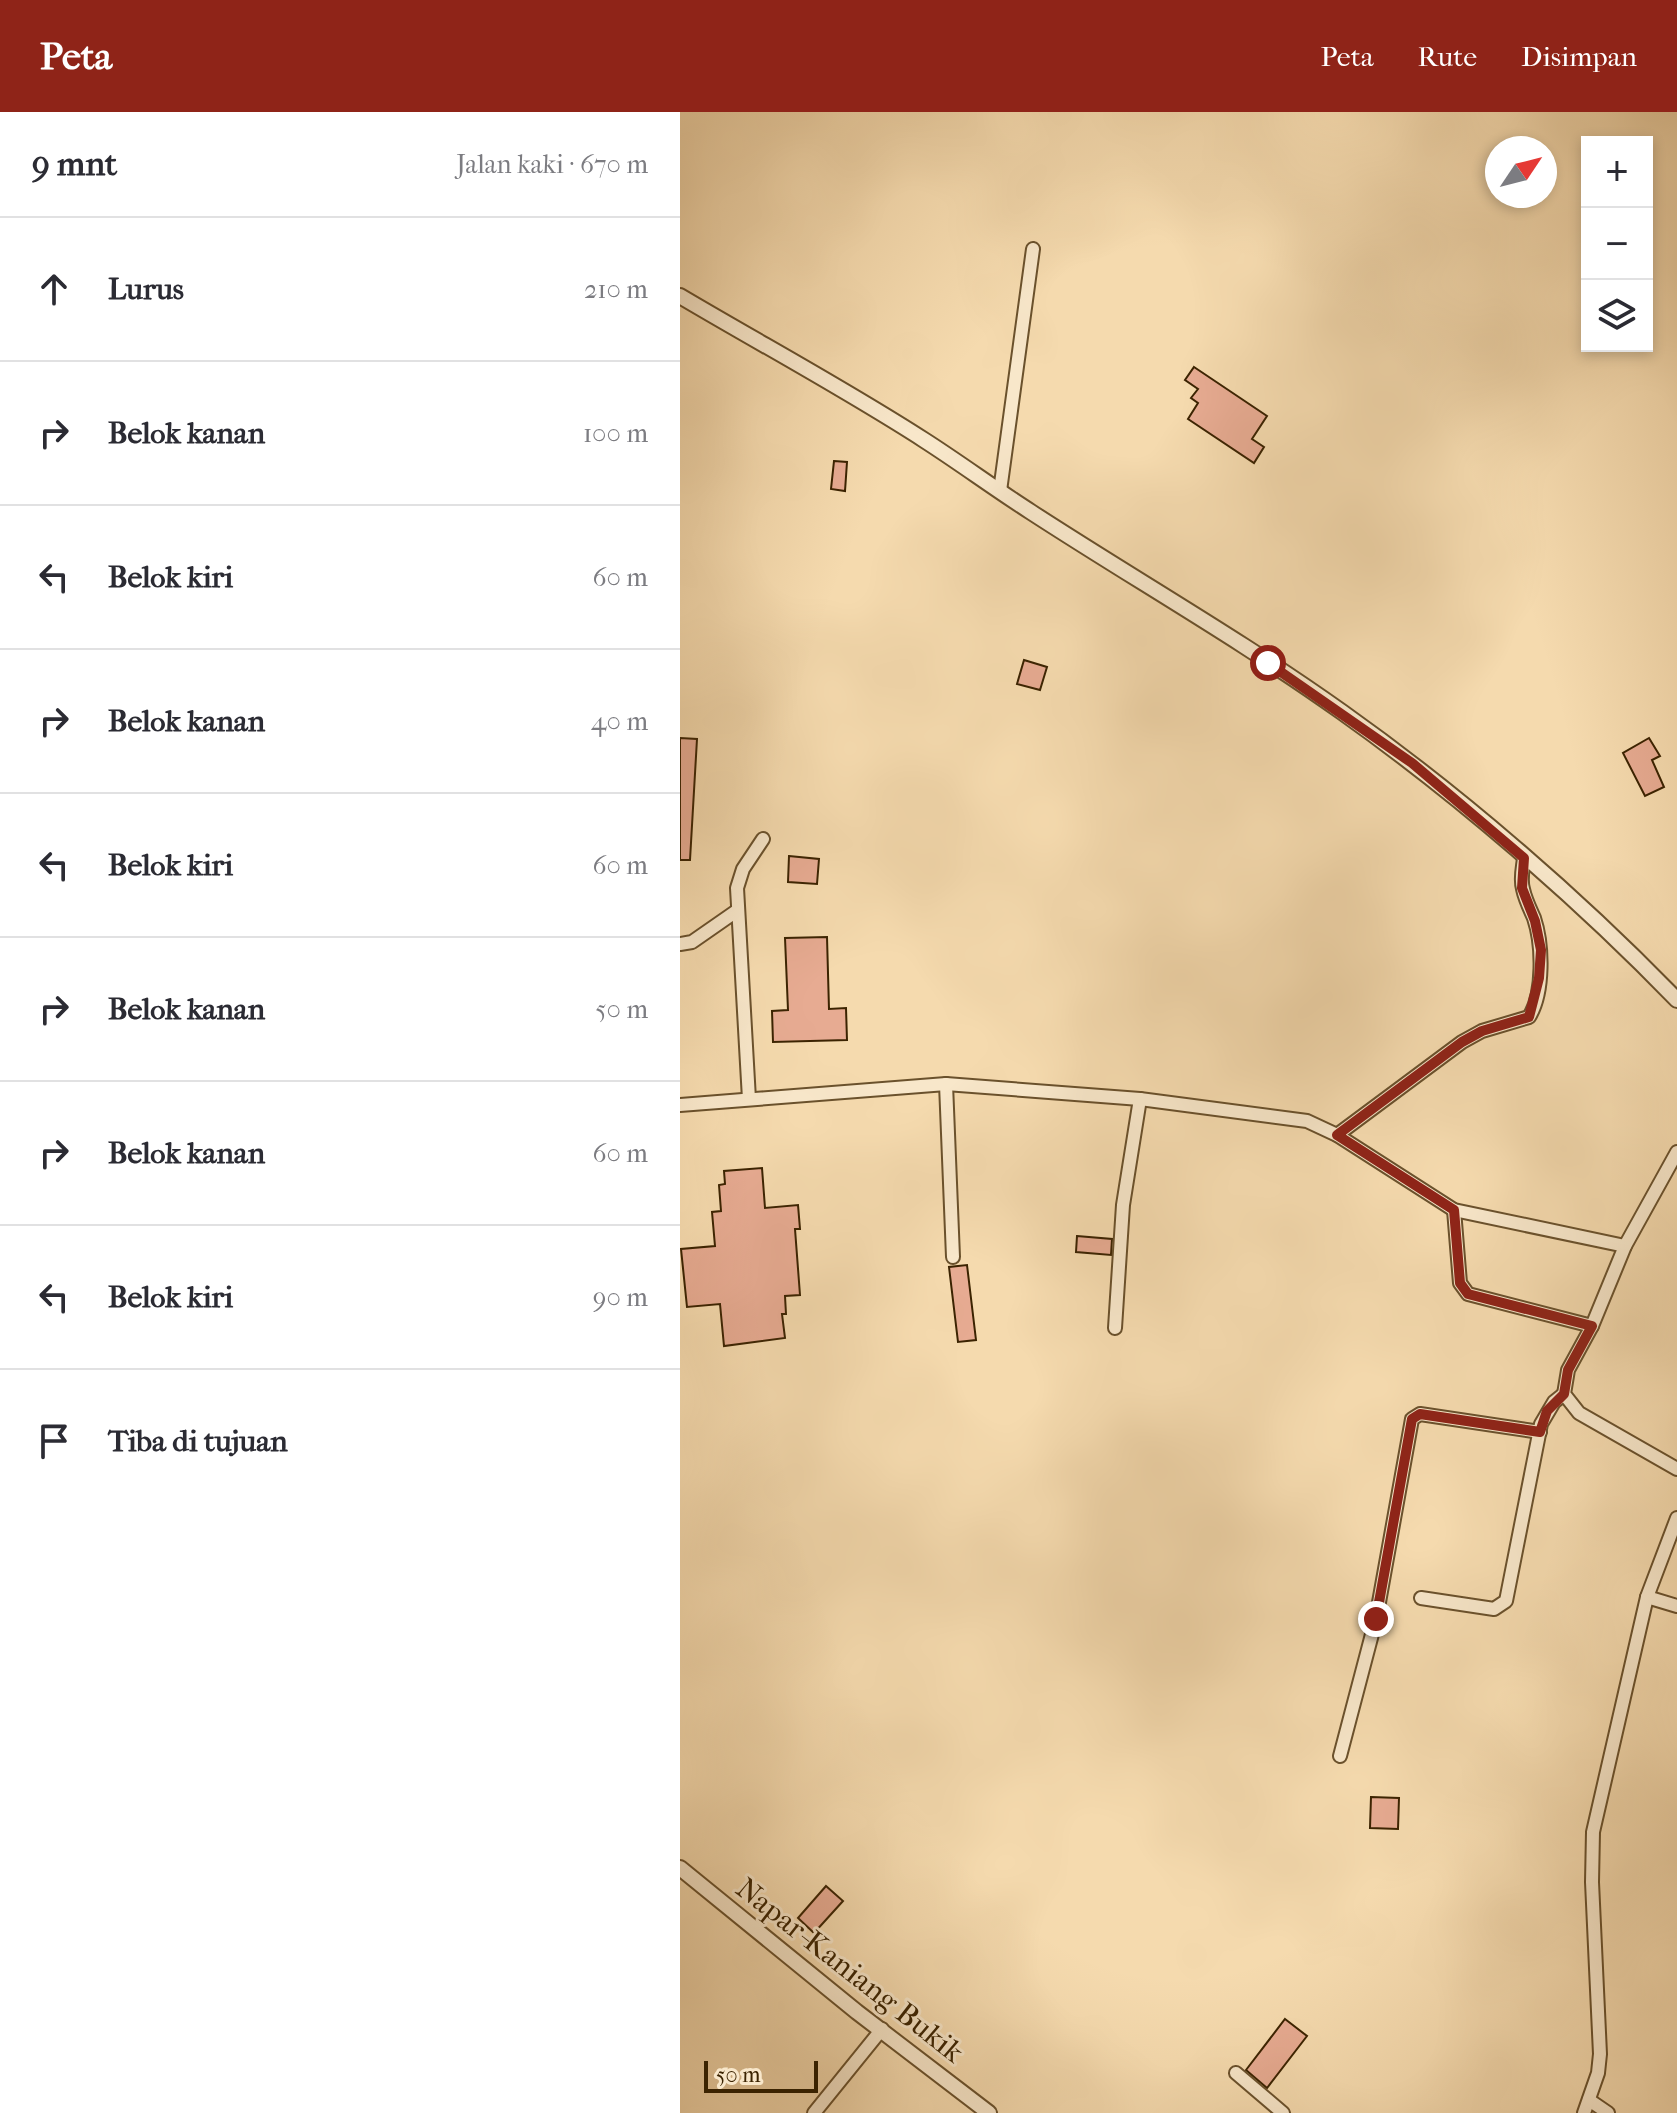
<!DOCTYPE html>
<html lang="id">
<head>
<meta charset="utf-8">
<style>
  body { margin:0; font-family:"IM FELL French Canon",serif; background:#f2f2f3; color:#2b2b33 }
  .controls { position:absolute; right:24px; top:24px; display:grid; overflow:hidden; border-radius:0px; box-shadow:0 4px 12px #0003 }
  .controls button { width:72px; height:72px; display:grid; place-items:center; padding:0; border:0; border-bottom:2px solid #e1e1e2; background:#fff; color:#2b2b33; font:40px sans-serif }
  .compass { position:absolute; left:805px; top:24px; width:72px; height:72px; border-radius:50%; background:#fff; box-shadow:0 4px 12px #0003; rotate:55deg }
  .scale { position:absolute; left:24px; bottom:20px; width:114px; box-sizing:border-box; padding-left:8px; border:4px solid #3b2301; border-top:0; font-size:22px; line-height:28px; white-space:nowrap; color:#3b2301; -webkit-text-stroke:6px #f8e7ca; paint-order:stroke }
  .stop { position:absolute; width:24px; height:24px; margin:-18px; border:6px solid #8f2418; border-radius:50%; background:#fff }
  .stop.end { background:#8f2418; border-color:#fff; box-shadow:0 2px 8px #0008 }
  .list { margin:0; padding:0; list-style:none }
  h2 { display:flex; justify-content:space-between; align-items:center; height:104px; margin:0; padding:0 32px; font-size:34px }
  h2 small { font-size:26px; font-weight:400; color:#7c7c81 }
  .list li { display:grid; grid-template-columns:52px 1fr auto; gap:24px; align-items:center; box-sizing:border-box; height:144px; padding:0 32px; border-top:2px solid #e1e1e2 }
  .list b { display:block; font-size:30px; white-space:nowrap }
  .list em { font-size:26px; font-style:normal; color:#7c7c81 }
  .icon { flex:none; width:44px; height:44px; fill:none; stroke:currentColor; stroke-width:2; stroke-linecap:round; stroke-linejoin:round }
  .map { position:relative; flex:none; width:997px; height:2001px; overflow:hidden }
  header { display:flex; align-items:center; gap:48px; box-sizing:border-box; height:112px; padding:0 40px; background:#8f2418; color:#fff }
  header strong { font-size:38px }
  nav { display:flex; gap:44px; margin-inline-start:auto; font-size:28px }
  main { display:flex }
  aside { flex:1; background:#fff }
  .map>svg:first-child { display:block }
</style>
</head>
<body>
<header>
<strong>Peta</strong>
<nav><a>Peta</a><a>Rute</a><a>Disimpan</a></nav>
</header>
<main>
<aside>
<h2>9 mnt<small>Jalan kaki · 670 m</small></h2>
<ul class="list">
<li><svg class="icon" aria-label="ahead" viewBox="0 0 24 24"><path d="M12 20V5M6 11l6-6 6 6"/></svg><div><b>Lurus</b></div><em>210 m</em></li>
<li><svg class="icon" aria-label="right" viewBox="0 0 24 24"><path d="M7 20v-9h11M14 6l5 5-5 5"/></svg><div><b>Belok kanan</b></div><em>100 m</em></li>
<li><svg class="icon" aria-label="left" viewBox="0 0 24 24"><path d="M17 20v-9H6M10 6l-5 5 5 5"/></svg><div><b>Belok kiri</b></div><em>60 m</em></li>
<li><svg class="icon" aria-label="right" viewBox="0 0 24 24"><path d="M7 20v-9h11M14 6l5 5-5 5"/></svg><div><b>Belok kanan</b></div><em>40 m</em></li>
<li><svg class="icon" aria-label="left" viewBox="0 0 24 24"><path d="M17 20v-9H6M10 6l-5 5 5 5"/></svg><div><b>Belok kiri</b></div><em>60 m</em></li>
<li><svg class="icon" aria-label="right" viewBox="0 0 24 24"><path d="M7 20v-9h11M14 6l5 5-5 5"/></svg><div><b>Belok kanan</b></div><em>50 m</em></li>
<li><svg class="icon" aria-label="right" viewBox="0 0 24 24"><path d="M7 20v-9h11M14 6l5 5-5 5"/></svg><div><b>Belok kanan</b></div><em>60 m</em></li>
<li><svg class="icon" aria-label="left" viewBox="0 0 24 24"><path d="M17 20v-9H6M10 6l-5 5 5 5"/></svg><div><b>Belok kiri</b></div><em>90 m</em></li>
<li><svg class="icon" aria-label="arrive" viewBox="0 0 24 24"><path d="M6 21V4h12l-3 4 3 4H6"/></svg><div><b>Tiba di tujuan</b></div></li>
</ul>
</aside>
<div class="map">
<svg width="997" height="2001" viewBox="0 0 997 2001">
  <rect width="100%" height="100%" fill="#f5daae"/>
  <filter id="stains"><feTurbulence type="fractalNoise" baseFrequency=".0025" numOctaves="4"/><feColorMatrix values="0 0 0 0 .2 0 0 0 0 .09 0 0 0 0 .02 0 0 0 .5 -.17"/></filter>
  <radialGradient id="worn" r=".72"><stop offset=".6" stop-color="#630" stop-opacity="0"/><stop offset="1" stop-color="#630" stop-opacity=".3"/></radialGradient>
  <g fill="#e7ab92" stroke="#3b2301" stroke-width="2">
    <polygon points="514,255 587,304 572,327 584,335 574,351 508,307 518,291 511,286 518,277 505,268"/>
    <polygon points="154,349 167,350 165,379 151,377"/>
    <polygon points="344,548 367,555 360,578 337,572"/>
    <polygon points="0,626 17,627 10,748 0,748"/>
    <polygon points="969,626 980,644 972,648 984,675 965,684 943,641"/>
    <polygon points="109,744 139,747 137,772 108,770"/>
    <polygon points="147,825 149,897 166,896 167,928 93,930 92,899 108,898 105,826"/>
    <polygon points="82,1056 85,1096 118,1093 120,1117 115,1117 120,1183 105,1184 106,1202 102,1202 105,1226 44,1234 40,1192 7,1195 1,1137 35,1134 32,1100 41,1099 39,1073 45,1072 44,1059"/>
    <polygon points="397,1124 432,1127 431,1143 396,1140"/>
    <polygon points="287,1153 296,1228 278,1230 269,1155"/>
    <polygon points="691,1685 719,1686 718,1717 690,1716"/>
    <polygon points="146,1774 163,1789 134,1821 118,1806"/>
    <polygon points="605,1907 627,1924 587,1976 566,1958"/>
  </g>
  <g fill="none" stroke-linecap="round" stroke-linejoin="round">
    <g stroke="#6a512c" stroke-width="16">
      <g id="minor">
        <polyline points="320,379 353,137"/>
        <polyline points="0,832 12,830 58,798"/>
        <polyline points="266,972 273,1145"/>
        <polyline points="69,987 57,776 63,757 83,727"/>
        <polyline points="0,993 266,972 460,987 627,1009 657,1023 774,1098 945,1134"/>
        <path d="M657,1023L782,930L802,919L849,905C864,881 863,833 854,806C850,797 845,787 843,777C840,767 843,756 844,746"/>
        <polyline points="997,1040 945,1134 912,1214 888,1258 884,1282 899,1301 997,1357"/>
        <polyline points="774,1098 780,1171 788,1182 912,1214"/>
        <polyline points="435,1216 443,1093 460,987"/>
        <polyline points="967,1485 997,1494"/>
        <polyline points="741,1486 814,1497 826,1489 861,1312 874,1290 884,1282"/>
        <polyline points="660,1644 696,1507 732,1307 740,1302 860,1320"/>
        <polyline points="556,1961 603,2001"/>
        <polyline points="909,1988 928,2001"/>
        <polyline points="134,2001 202,1917"/>
        <polyline points="904,2001 918,1961 920,1942 912,1770 913,1720 967,1485 997,1406"/>
      </g>
    </g>
    <g stroke="#6a512c" stroke-width="18">
      <g id="tertiary">
        <path d="M0,184C81,232 165,277 244,328C280,351 315,377 351,400C454,467 561,528 662,600C779,683 897,785 997,888"/>
        <polyline points="0,1756 177,1900 309,2001"/>
      </g>
    </g>
    <use href="#minor" stroke="#f8e7ca" stroke-width="12"/>
    <use href="#tertiary" stroke="#f8e7ca" stroke-width="14"/>
  </g>
  <g fill="none" stroke-linecap="round" stroke-linejoin="round">
    <polyline stroke="#8f2418" stroke-width="10" points="588,551 732,651 844,746 842,776 855,809 861,838 859,866 849,905 802,919 782,930 657,1023 774,1098 780,1171 788,1182 912,1214 888,1258 884,1282 867,1299 860,1320 740,1302 732,1307 696,1507"/>
  </g>
  <g text-anchor="middle" stroke-width="6" stroke-linejoin="round" paint-order="stroke">
    <g font-size="30" fill="#3b2301" stroke="#f8e7ca">
      <text transform="translate(170 1858) rotate(38)" y="10">Napar-Kaniang Bukik</text>
    </g>
  </g>
  <rect width="100%" height="100%" filter="url(#stains)"/>
  <rect width="100%" height="100%" fill="url(#worn)"/>
</svg>
<div class="controls">
<button>+</button>
<button>−</button>
<button><svg class="icon" aria-label="layers" viewBox="0 0 24 24"><path d="M12 4l9 5-9 5-9-5zM3 14l9 5 9-5"/></svg></button>
</div>
<svg class="compass" viewBox="-18 -18 36 36"><path d="M0-13l5 13h-10z" fill="#e53935"/><path d="M0 13l5-13h-10z" fill="#7c7c81"/></svg>
<div class="scale">50 m</div>
<div class="stop" style="left:588px;top:551px"></div>
<div class="stop end" style="left:696px;top:1507px"></div>
</div>
</main>
</body>
</html>
